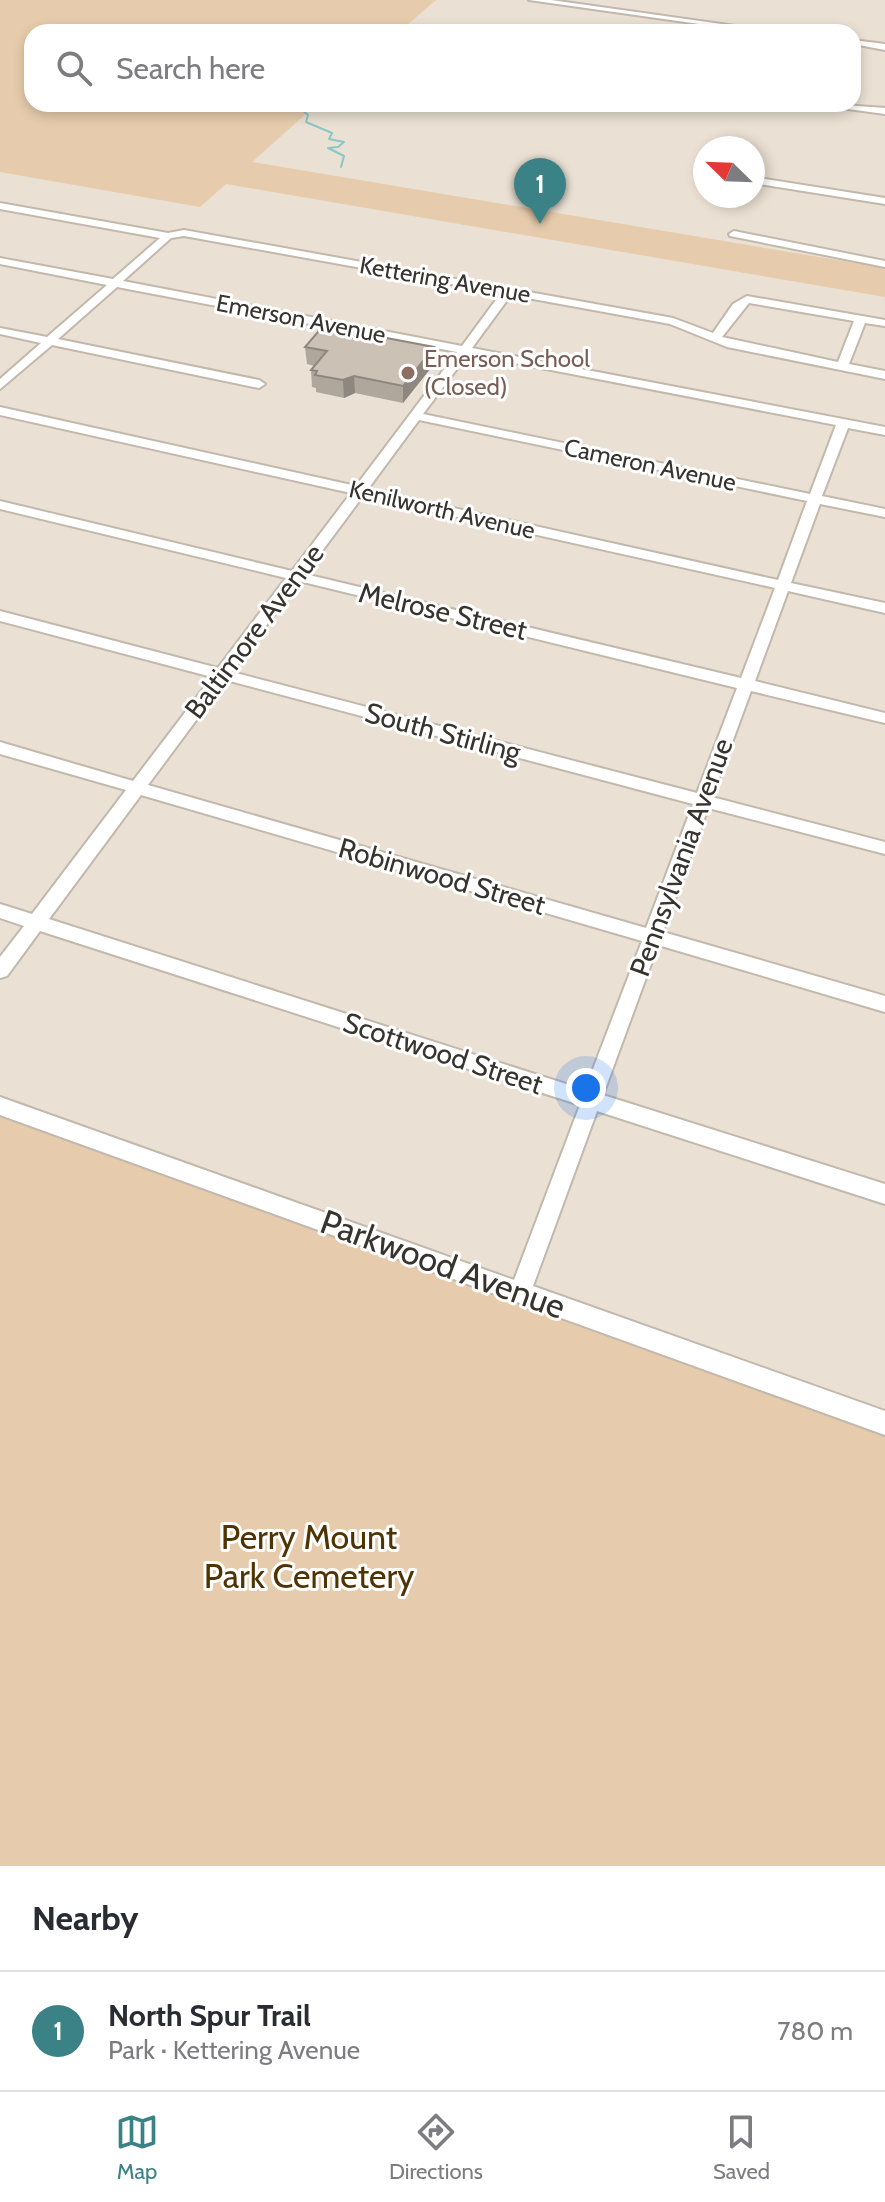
<!DOCTYPE html>
<html lang="en">
<head>
<meta charset="utf-8">
<style>
  body { margin:0; font-family:Cabin,sans-serif; background:#f7f7f7; color:#2b2b33 }
  .compass { position:absolute; left:693px; top:136px; width:72px; height:72px; border-radius:50%; background:#fff; box-shadow:0 4px 12px #0003; rotate:293deg }
  .you { position:absolute; left:586px; top:1088px; width:28px; height:28px; margin:-20px; border:6px solid #fff; border-radius:50%; background:#1a73e8; box-shadow:0 0 0 12px #1a73e833 }
  .badge { display:grid; place-items:center; width:52px; height:52px; border-radius:50%; background:#3a8285; color:#fff; font-size:26px; font-weight:700 }
  .pin { position:absolute; translate:-50% -66px; filter:drop-shadow(0 2px 4px #0008) }
  .pin::after { content:''; position:absolute; top:42px; width:28px; height:24px; background:inherit; clip-path:polygon(0 0,100% 0,50% 100%) }
  .list { margin:0; padding:0; list-style:none }
  h2 { display:flex; justify-content:space-between; align-items:center; height:104px; margin:0; padding:0 32px; font-size:34px }
  h2 small { font-size:26px; font-weight:400; color:#7c7c81 }
  .list li { display:grid; grid-template-columns:52px 1fr auto; gap:24px; align-items:center; box-sizing:border-box; height:120px; padding:0 32px; border-top:2px solid #e1e1e2 }
  .list b { display:block; font-size:30px; white-space:nowrap }
  .list p { margin:0; font-size:26px; white-space:nowrap; color:#7c7c81 }
  .list em { font-size:26px; font-style:normal; color:#7c7c81 }
  .icon { flex:none; width:44px; height:44px; fill:none; stroke:currentColor; stroke-width:2; stroke-linecap:round; stroke-linejoin:round }
  .map { position:relative; flex:none; width:885px; height:1866px; overflow:hidden }
  .search { position:absolute; background:#fff; box-shadow:0 4px 12px #0003; left:24px; right:24px; top:24px; height:88px; display:flex; align-items:center; gap:20px; box-sizing:border-box; padding:0 28px; border-radius:24px; color:#7c7c81; font-size:30px }
  .sheet { height:224px; background:#fff }
  nav { display:flex; justify-content:space-around; align-items:center; box-sizing:border-box; height:112px; border-top:2px solid #e1e1e2; background:#fff; font-size:22px; color:#7c7c81 }
  nav a { display:grid; justify-items:center; gap:4px }
  nav .on { color:#3a8285 }
  .map>svg:first-child { display:block }
</style>
</head>
<body>
<div class="map">
<svg width="885" height="1866" viewBox="0 0 885 1866">
  <rect width="100%" height="100%" fill="#eae0d3"/>
  <g fill="#e6ccac">
    <polygon points="0,0 436,0 399,32 32,32 32,104 317,104 252,162 885,268 885,297 226,184 200,207 0,172"/>
    <polygon points="0,1117 885,1434 885,1866 0,1866"/>
  </g>
  <g fill="none" stroke-linecap="round" stroke-linejoin="round">
    <polyline stroke="#8bc6c8" stroke-width="2" points="254,104 302,110 308,115 306,122 332,133 329,139 344,142 338,147 328,148 344,156 341,167"/>
    <g stroke="#c2b8ac" stroke-width="4">
      <g id="street">
        <polygon points="529,0 551,0 778,32 756,32"/>
        <polygon points="853,40 885,44 885,50 853,44"/>
        <polygon points="829,104 885,108 885,114 833,107"/>
        <polygon points="753,177 885,198 885,204 753,183"/>
        <path d="M0,203L168,233L184,230L673,318L713,333L733,304L747,296L885,320V326L865,323L849,364L885,371V379L727,347L670,324L511,295L472,348L885,427V435L848,428L822,496L885,509V517L820,504L791,583L885,603V613L788,591L755,681L885,713V723L751,691L712,797L885,842V854L708,808L663,932L885,996V1012L658,945L603,1095L885,1184V1204L597,1111L533,1286L885,1411V1435L0,1115V1097L514,1280L580,1105L40,931L7,976L0,978V957L24,926L0,918V904L32,914L126,790L0,754V742L133,781L212,677L0,621V611L218,668L286,578L0,509V501L292,571L351,493L0,415V407L356,486L457,352L117,287L58,339L259,380L265,384L259,388L52,345L0,389V379L41,343L0,334V328L47,337L107,285L0,264V258L113,279L160,238L0,209ZM184,236L501,293L462,346L123,281L171,238ZM749,303L854,321L838,362L722,337ZM468,354L836,425L810,494L423,414ZM419,420L807,501L778,580L368,489ZM363,496L775,588L741,678L305,574ZM299,581L737,688L697,793L232,672ZM226,680L693,804L646,928L148,785ZM141,795L642,941L585,1090L49,919Z"/>
        <polygon points="734,231 885,261 885,267 730,236 729,234"/>
      </g>
    </g>
    <use href="#street" fill="#fff" fill-rule="evenodd"/>
  </g>
  <polygon fill="#afa69c" points="305,347 434,347 434,364 403,403 355,393 344,398 316,392 316,388 312,387 311,370 314,366 307,364"/>
  <g fill="#8e877f">
    <polygon points="434,347 434,364 403,403 403,386"/>
    <polygon points="354,376 355,393 344,398 343,380"/>
  </g>
  <polygon fill="#cbc1b5" stroke="#8e877f" stroke-width="2" points="323,326 434,347 403,386 354,376 343,380 315,375 317,371 311,370 327,351 305,347"/>
  <circle fill="#8d6e63" stroke="#fff" stroke-width="3" cx="408" cy="373" r="8"/>
  <g text-anchor="middle" stroke-width="6" stroke-linejoin="round" paint-order="stroke">
    <g font-size="24" fill="#37332e" stroke="#fff">
      <text transform="translate(445 280) rotate(10)" y="8">Kettering Avenue</text>
      <text transform="translate(301 319) rotate(11)" y="8">Emerson Avenue</text>
      <text transform="translate(650 465) rotate(12)" y="8">Cameron Avenue</text>
      <text transform="translate(442 510) rotate(13)" y="8">Kenilworth Avenue</text>
    </g>
    <g font-size="24" fill="#785e54" stroke="#fff" text-anchor="start">
      <text x="424" y="367">Emerson School<tspan x="424" dy="28">(Closed)</tspan></text>
    </g>
    <g font-size="28" fill="#37332e" stroke="#fff">
      <text transform="translate(443 611) rotate(13)" y="10">Melrose Street</text>
      <text transform="translate(254 631) rotate(-53)" y="10">Baltimore Avenue</text>
      <text transform="translate(443 732) rotate(15)" y="10">South Stirling</text>
      <text transform="translate(681 857) rotate(-70)" y="10">Pennsylvania Avenue</text>
      <text transform="translate(442 876) rotate(16)" y="10">Robinwood Street</text>
      <text transform="translate(443 1053) rotate(18)" y="10">Scottwood Street</text>
    </g>
    <g font-size="34" fill="#37332e" stroke="#fff">
      <text transform="translate(443 1264) rotate(20)" y="12">Parkwood Avenue</text>
    </g>
    <g font-size="34" fill="#503302" stroke="#fff">
      <text x="309" y="1549">Perry Mount<tspan x="309" dy="39">Park Cemetery</tspan></text>
    </g>
  </g>
</svg>
<svg class="compass" viewBox="-18 -18 36 36"><path d="M0-13l5 13h-10z" fill="#e53935"/><path d="M0 13l5-13h-10z" fill="#7c7c81"/></svg>
<div class="you"></div>
<div class="pin badge" style="left:540px;top:224px">1</div>
<div class="search"><svg class="icon" aria-label="search" viewBox="0 0 24 24"><circle cx="10" cy="10" r="6"/><path d="M15 15l6 6"/></svg>Search here</div>
</div>
<section class="sheet">
<h2>Nearby<small></small></h2>
<ul class="list">
<li><span class="badge">1</span><div><b>North Spur Trail</b><p>Park · Kettering Avenue</p></div><em>780 m</em></li>
</ul>
</section>
<nav>
<a class="on"><svg class="icon" aria-label="map" viewBox="0 0 24 24"><path d="M3 6l6-2 6 2 6-2v14l-6 2-6-2-6 2zM9 4v14M15 6v14"/></svg>Map</a>
<a><svg class="icon" aria-label="directions" viewBox="0 0 24 24"><path d="M12 3l9 9-9 9-9-9zM9 14v-3h6M13 9l2 2-2 2"/></svg>Directions</a>
<a><svg class="icon" aria-label="saved" viewBox="0 0 24 24"><path d="M7 4h10v16l-5-4-5 4z"/></svg>Saved</a>
</nav>
</body>
</html>
